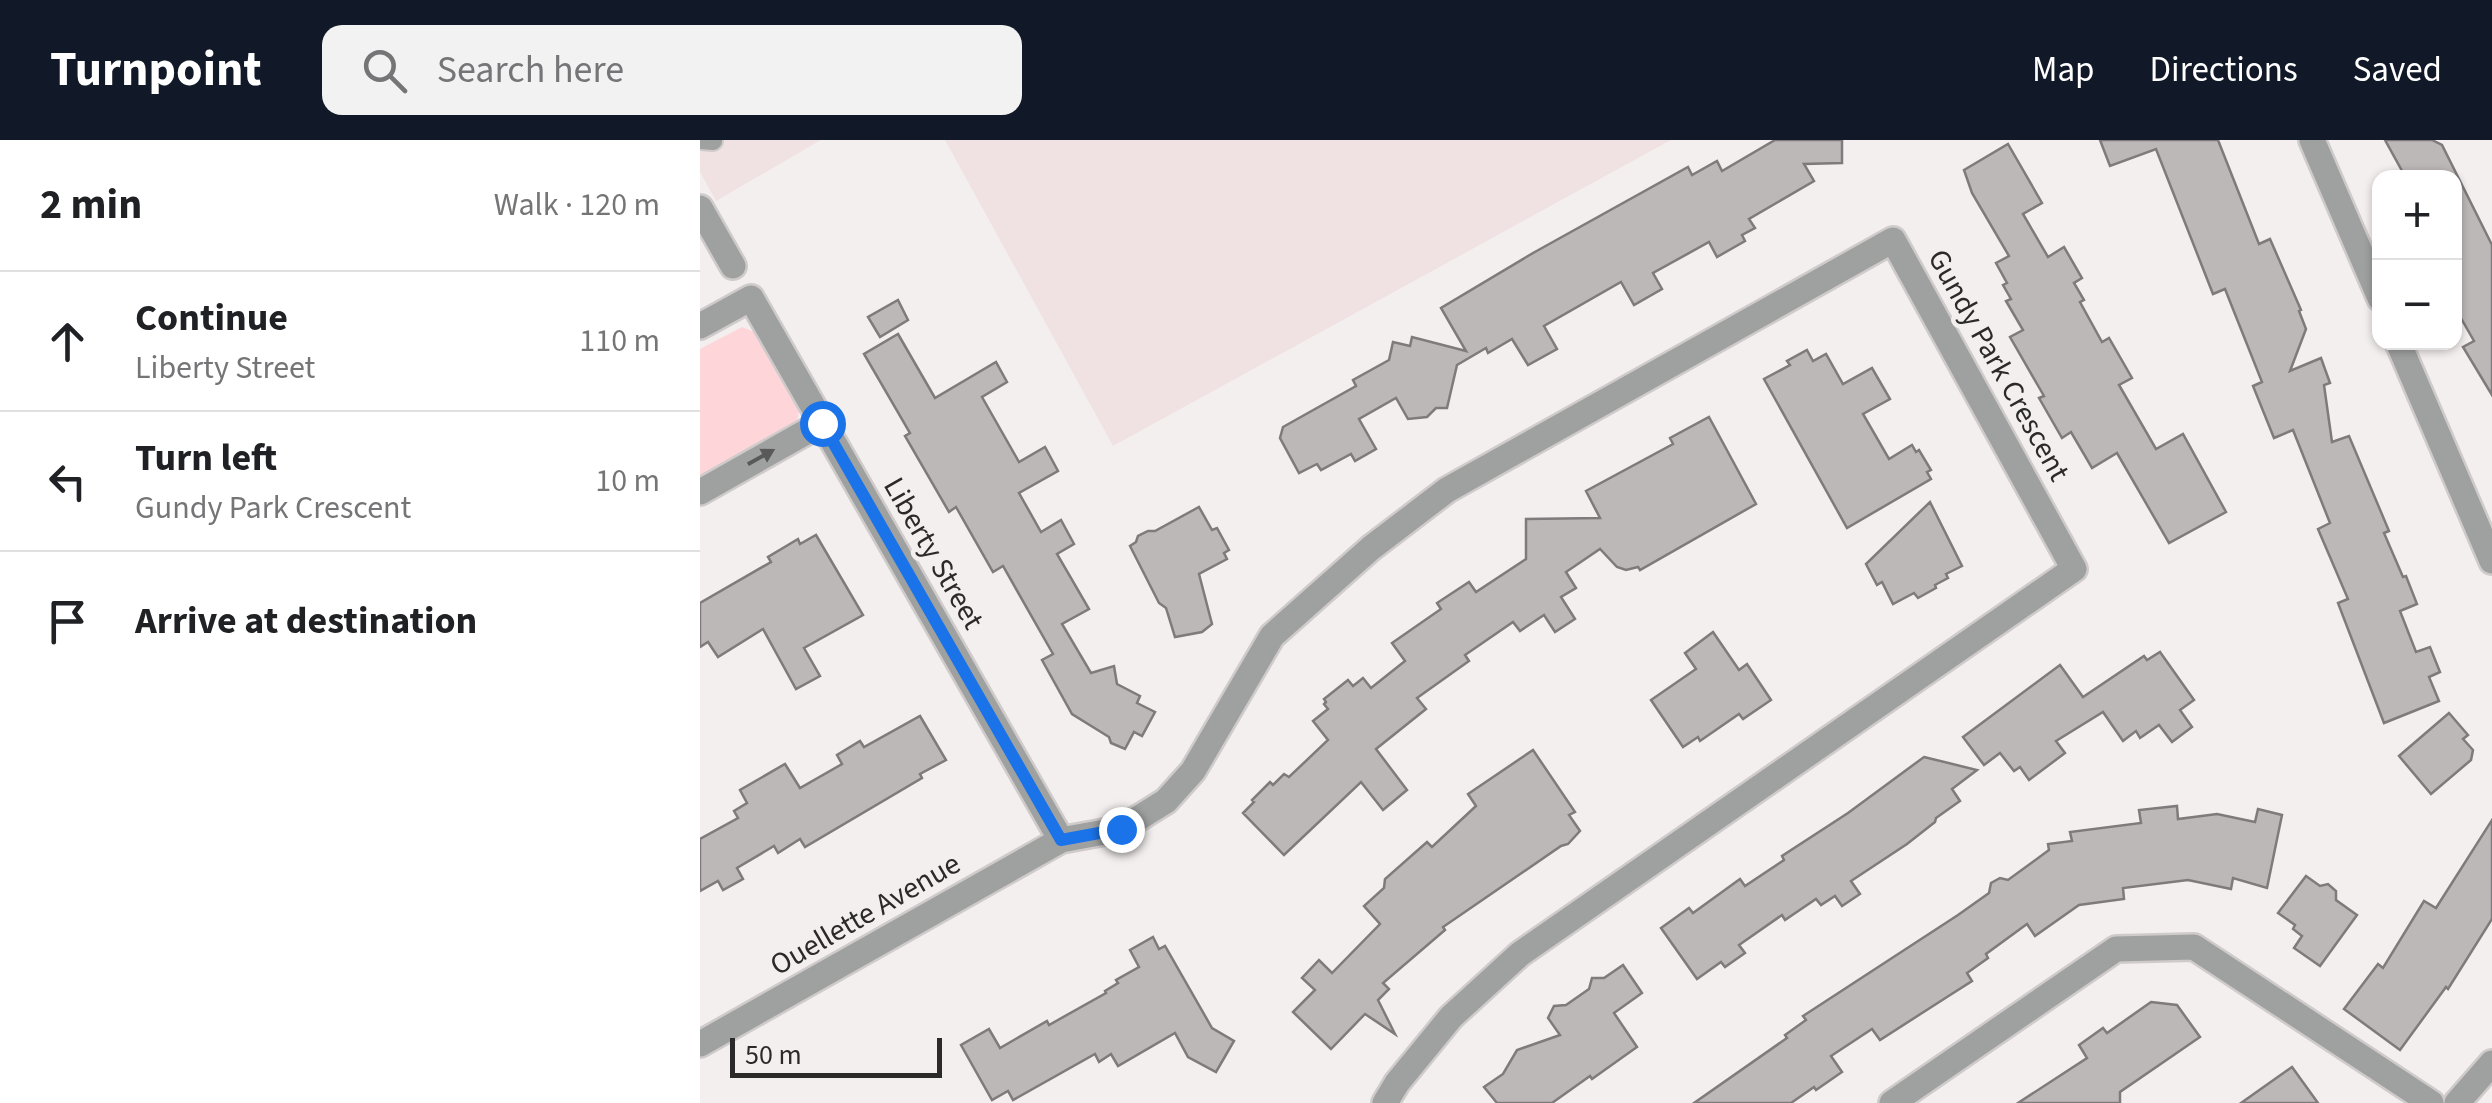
<!DOCTYPE html>
<html lang="en">
<head>
<meta charset="utf-8">
<style>
  body { margin:0; font-family:"Source Sans 3",sans-serif; background:#f2f2f2; color:#202124 }
  .controls { position:absolute; right:30px; top:30px; display:grid; overflow:hidden; border-radius:20px; box-shadow:0 2px 8px #0004 }
  .controls button { width:90px; height:90px; display:grid; place-items:center; padding:0; border:0; border-bottom:2px solid #e0e0e0; background:#fff; color:#202124; font:50px sans-serif }
  .scale { position:absolute; left:30px; bottom:25px; width:212px; box-sizing:border-box; padding-left:10px; border:5px solid #2b2929; border-top:0; font-size:28px; line-height:35px; white-space:nowrap; color:#2b2929; -webkit-text-stroke:8px #f4efef; paint-order:stroke }
  .stop { position:absolute; width:30px; height:30px; margin:-22px; border:8px solid #1a73e8; border-radius:50%; background:#fff }
  .stop.end { background:#1a73e8; border-color:#fff; box-shadow:0 2px 10px #0008 }
  .list { margin:0; padding:0; list-style:none }
  h2 { display:flex; justify-content:space-between; align-items:center; height:130px; margin:0; padding:0 40px; font-size:42px }
  h2 small { font-size:32px; font-weight:400; color:#757577 }
  .list li { display:grid; grid-template-columns:65px 1fr auto; gap:30px; align-items:center; box-sizing:border-box; height:140px; padding:0 40px; border-top:2px solid #e0e0e0 }
  .list b { display:block; font-size:38px; white-space:nowrap }
  .list p { margin:0; font-size:32px; white-space:nowrap; color:#757577 }
  .list em { font-size:32px; font-style:normal; color:#757577 }
  .icon { flex:none; width:55px; height:55px; fill:none; stroke:currentColor; stroke-width:2; stroke-linecap:round; stroke-linejoin:round }
  .map { position:relative; flex:none; width:1792px; height:963px; overflow:hidden }
  header { display:flex; align-items:center; gap:60px; box-sizing:border-box; height:140px; padding:0 50px; background:#111827; color:#fff }
  header strong { font-size:48px }
  nav { display:flex; gap:55px; margin-inline-start:auto; font-size:35px }
  .search { width:700px; height:90px; background:#f2f2f2; display:flex; align-items:center; gap:25px; box-sizing:border-box; padding:0 35px; border-radius:20px; color:#757577; font-size:38px }
  main { display:flex }
  aside { flex:1; background:#fff }
  .map>svg:first-child { display:block }
</style>
</head>
<body>
<header>
<strong>Turnpoint</strong>
<div class="search"><svg class="icon" aria-label="search" viewBox="0 0 24 24"><circle cx="10" cy="10" r="6"/><path d="M15 15l6 6"/></svg>Search here</div>
<nav><a>Map</a><a>Directions</a><a>Saved</a></nav>
</header>
<main>
<aside>
<h2>2 min<small>Walk · 120 m</small></h2>
<ul class="list">
<li><svg class="icon" aria-label="ahead" viewBox="0 0 24 24"><path d="M12 20V5M6 11l6-6 6 6"/></svg><div><b>Continue</b><p>Liberty Street</p></div><em>110 m</em></li>
<li><svg class="icon" aria-label="left" viewBox="0 0 24 24"><path d="M17 20v-9H6M10 6l-5 5 5 5"/></svg><div><b>Turn left</b><p>Gundy Park Crescent</p></div><em>10 m</em></li>
<li><svg class="icon" aria-label="arrive" viewBox="0 0 24 24"><path d="M6 21V4h12l-3 4 3 4H6"/></svg><div><b>Arrive at destination</b></div></li>
</ul>
</aside>
<div class="map">
<svg width="1792" height="963" viewBox="0 0 1792 963">
  <rect width="100%" height="100%" fill="#f4efef"/>
  <g fill="#f0e2e3">
    <polygon points="0,0 121,0 16,61 0,32"/>
    <polygon points="245,0 971,0 413,306"/>
  </g>
  <polygon fill="#fed5d8" points="42,187 57,193 99,270 97,285 0,342 0,209"/>
  <g fill="#bdb8b8" stroke="#7f7a7b" stroke-width="2.5">
    <polygon points="1075,0 1142,0 1142,23 1104,24 1114,41 1049,79 1055,88 1042,95 1045,101 1017,117 1009,102 953,133 962,149 934,165 921,142 844,186 857,209 828,225 812,199 788,213 786,208 757,225 747,268 736,268 727,277 708,279 696,258 659,279 676,309 655,321 651,314 621,330 617,324 599,333 580,298 583,287 656,246 653,240 689,220 693,202 710,206 712,197 766,211 741,168 833,113 988,27 992,35 1017,21 1022,31"/>
    <polygon points="1400,0 1518,0 1559,104 1570,99 1601,170 1599,171 1606,189 1590,231 1621,218 1630,243 1624,245 1632,302 1649,296 1689,391 1684,393 1703,437 1706,436 1717,464 1700,471 1716,512 1730,507 1740,532 1729,537 1739,561 1684,583 1638,463 1648,459 1618,389 1630,383 1593,290 1574,298 1553,246 1562,242 1525,149 1513,154 1456,9 1410,26"/>
    <polygon points="1685,0 1732,0 1742,5 1792,105 1792,255 1763,207 1774,201 1754,166 1754,38 1706,38"/>
    <polygon points="1308,4 1342,63 1323,74 1348,117 1364,107 1382,138 1374,143 1384,160 1380,162 1402,202 1409,198 1432,238 1419,245 1456,309 1483,294 1526,372 1469,403 1417,313 1392,328 1371,292 1362,298 1339,258 1344,256 1310,197 1323,190 1306,161 1311,159 1303,145 1307,143 1296,123 1309,116 1272,53 1264,30"/>
    <polygon points="198,160 208,180 180,197 168,177"/>
    <polygon points="198,194 235,258 296,222 307,242 282,257 319,322 345,307 358,331 319,353 341,392 361,380 374,404 357,414 389,469 362,484 391,533 414,526 417,544 440,556 437,563 455,572 442,596 434,592 425,609 411,603 409,597 372,574 342,520 353,514 303,426 293,432 256,367 249,372 205,296 210,293 164,214"/>
    <polygon points="1107,210 1113,221 1126,214 1143,244 1172,228 1190,259 1163,274 1189,319 1212,305 1216,312 1219,310 1231,330 1227,332 1231,339 1147,388 1064,239 1090,225 1087,221"/>
    <polygon points="1009,277 1056,364 940,430 938,427 926,430 917,427 900,409 866,432 876,448 861,457 875,479 855,492 844,475 820,491 813,482 765,515 769,521 717,558 726,569 676,609 707,650 683,670 661,642 584,715 543,673 554,662 552,660 570,642 573,645 584,634 589,637 628,600 613,581 628,569 624,564 626,562 624,559 648,540 653,546 663,538 671,548 705,521 692,503 741,469 737,463 769,442 776,452 826,419 826,379 900,378 886,351 973,304 970,298"/>
    <polygon points="1230,362 1262,426 1246,434 1248,438 1235,445 1236,448 1218,458 1214,453 1193,464 1182,442 1177,445 1166,424"/>
    <polygon points="499,367 512,390 517,388 529,410 524,413 527,419 499,434 512,484 502,492 475,497 466,468 459,463 430,406 436,402 438,396 448,391 455,391"/>
    <polygon points="116,395 163,475 104,508 120,536 96,549 63,489 18,517 8,502 0,507 0,463 71,422 68,417 98,399 100,404"/>
    <polygon points="1013,492 1039,530 1047,524 1071,560 1043,579 1039,574 1000,601 998,597 983,607 951,560 996,529 985,513"/>
    <polygon points="1460,512 1494,560 1480,570 1492,587 1472,602 1459,585 1440,598 1436,591 1423,601 1403,572 1356,601 1365,613 1329,640 1320,627 1314,631 1300,613 1284,625 1263,597 1360,525 1383,557 1444,516 1447,520"/>
    <polygon points="1749,573 1768,595 1763,599 1773,610 1771,620 1731,654 1699,616"/>
    <polygon points="220,576 246,620 220,634 222,638 105,707 100,699 78,713 74,706 37,728 43,739 23,750 18,741 0,751 0,699 38,678 34,671 47,663 40,650 85,624 100,648 142,624 137,615 160,601 164,607"/>
    <polygon points="833,610 875,672 869,675 880,691 868,704 861,706 743,787 745,790 683,843 689,849 678,860 695,894 665,874 631,909 593,872 615,850 602,838 619,820 632,833 680,784 664,766 684,748 685,739 727,702 732,707 776,666 768,654"/>
    <polygon points="1224,617 1277,630 1252,649 1260,661 1236,678 1235,682 1207,704 1151,741 1160,754 1142,766 1135,756 1121,765 1116,759 1085,780 1082,775 1039,805 1045,813 1025,827 1021,822 997,839 961,788 989,768 993,773 1040,739 1045,746 1084,720 1082,716 1148,673"/>
    <polygon points="1477,666 1478,679 1517,674 1555,682 1558,669 1582,675 1567,748 1533,738 1531,749 1488,740 1423,748 1424,759 1379,765 1335,796 1327,784 1286,814 1288,818 1267,833 1272,841 1247,857 1180,900 1172,889 1131,916 1142,932 1116,950 1114,947 1091,963 994,963 1087,898 1085,895 1106,880 1103,876 1258,775 1289,753 1291,743 1300,738 1308,740 1349,710 1348,704 1372,701 1370,692 1441,683 1439,670"/>
    <polygon points="1792,680 1792,779 1748,849 1746,847 1700,910 1644,869 1678,824 1683,828 1724,761 1736,768"/>
    <polygon points="1606,736 1620,746 1628,744 1636,751 1636,760 1657,775 1620,826 1594,808 1602,796 1593,789 1595,785 1578,773"/>
    <polygon points="453,797 459,809 465,806 512,888 534,901 516,932 488,917 475,893 418,926 411,914 399,922 395,914 313,960 308,951 292,960 261,905 289,889 300,908 347,881 349,885 406,853 405,851 418,843 416,840 439,827 430,810"/>
    <polygon points="923,825 942,853 914,873 937,907 892,939 890,936 852,963 797,963 784,947 803,934 817,910 860,895 848,878 854,866 866,865 889,849 892,838 904,838"/>
    <polygon points="1451,862 1477,865 1500,897 1420,952 1420,963 1318,963 1387,918 1379,905 1403,888 1407,893"/>
    <polygon points="1592,927 1618,963 1541,963"/>
  </g>
  <g fill="none" stroke-linecap="round" stroke-linejoin="round">
    <g stroke="#d0cbcb" stroke-width="22">
      <polyline id="lane" points="0,0 13,1"/>
    </g>
    <g stroke="#d0cbcb" stroke-width="30">
      <g id="street">
        <polyline points="1612,0 1680,158"/>
        <polyline points="0,68 33,126"/>
        <polyline points="0,186 51,158 361,700"/>
        <polyline points="1698,202 1792,421"/>
        <polyline points="0,352 122,283"/>
        <polyline points="0,904 361,700 421,689 466,661 493,631 572,496 671,408 747,350 1193,100 1374,429 820,814 751,877 697,943 685,963"/>
        <polyline points="1192,963 1416,809 1494,807 1731,963"/>
        <polyline points="1757,963 1792,923"/>
      </g>
    </g>
    <use href="#lane" stroke="#9fa1a0" stroke-width="18"/>
    <use href="#street" stroke="#9fa1a0" stroke-width="25"/>
  </g>
  <defs><path id="oneway-solid" d="M-6-.8H1V-3.2L6.5 0L1 3.2V.8H-6Z" transform="scale(2.5)"/></defs>
  <use fill="#595959" href="#oneway-solid" transform="translate(61 317) rotate(-29)"/>
  <g fill="none" stroke-linecap="round" stroke-linejoin="round">
    <polyline stroke="#1a73e8" stroke-width="12" points="122,283 361,700 421,689"/>
  </g>
  <g text-anchor="middle" stroke-width="9" stroke-linejoin="round" paint-order="stroke">
    <g font-size="30" fill="#2b2929" stroke="#f4efef">
      <text transform="translate(1299 225) rotate(61)" y="10">Gundy Park Crescent</text>
      <text transform="translate(234 413) rotate(60)" y="10">Liberty Street</text>
      <text transform="translate(165 774) rotate(-30)" y="10">Ouellette Avenue</text>
    </g>
  </g>
</svg>
<div class="controls">
<button>+</button>
<button>−</button>
</div>
<div class="scale">50 m</div>
<div class="stop" style="left:122px;top:283px"></div>
<div class="stop end" style="left:421px;top:689px"></div>
</div>
</main>
</body>
</html>
